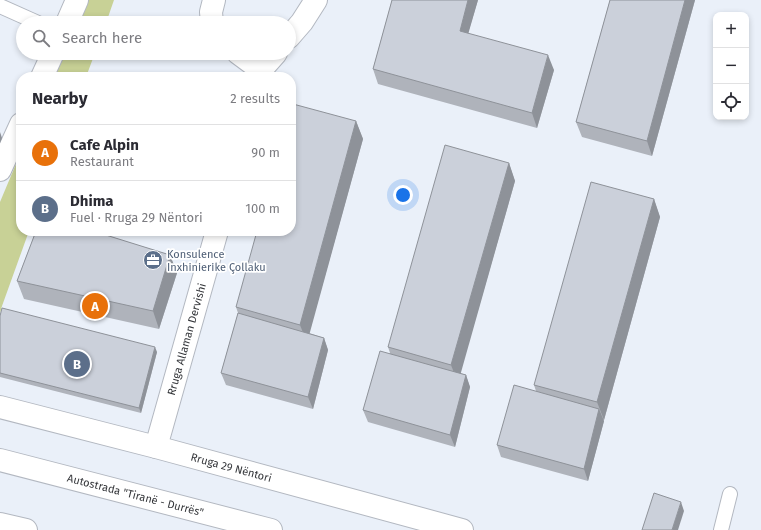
<!DOCTYPE html>
<html lang="en">
<head>
<meta charset="utf-8">
<style>
  body { margin:0; font-family:"Fira Sans",sans-serif; background:#f2f2f3; color:#2b2b33 }
  .controls { position:absolute; right:12px; top:12px; display:grid; overflow:hidden; border-radius:8px; box-shadow:0 2px 6px #0003 }
  .controls button { width:36px; height:36px; display:grid; place-items:center; padding:0; border:0; border-bottom:1px solid #e1e1e2; background:#fff; color:#2b2b33; font:20px sans-serif }
  .you { position:absolute; left:403px; top:195px; width:14px; height:14px; margin:-10px; border:3px solid #fff; border-radius:50%; background:#1a73e8; box-shadow:0 0 0 6px #1a73e833 }
  .badge { display:grid; place-items:center; width:26px; height:26px; border-radius:50%; background:#752da0; color:#fff; font-size:13px; font-weight:700 }
  .pin { position:absolute; translate:-50% -50%; border:2px solid #fff; box-shadow:0 1px 4px #0006 }
  .list { margin:0; padding:0; list-style:none }
  h2 { display:flex; justify-content:space-between; align-items:center; height:52px; margin:0; padding:0 16px; font-size:17px }
  h2 small { font-size:13px; font-weight:400; color:#7c7c81 }
  .list li { display:grid; grid-template-columns:26px 1fr auto; gap:12px; align-items:center; box-sizing:border-box; height:56px; padding:0 16px; border-top:1px solid #e1e1e2 }
  .list b { display:block; font-size:15px; white-space:nowrap }
  .list p { margin:0; font-size:13px; white-space:nowrap; color:#7c7c81 }
  .list em { font-size:13px; font-style:normal; color:#7c7c81 }
  .icon { flex:none; width:22px; height:22px; fill:none; stroke:currentColor; stroke-width:2; stroke-linecap:round; stroke-linejoin:round }
  .map { position:relative; flex:none; width:761px; height:530px; overflow:hidden }
  .search { position:absolute; background:#fff; box-shadow:0 2px 6px #0003; left:16px; top:16px; width:280px; height:44px; display:flex; align-items:center; gap:10px; box-sizing:border-box; padding:0 14px; border-radius:22px; color:#7c7c81; font-size:15px }
  .panel { position:absolute; background:#fff; box-shadow:0 2px 6px #0003; left:16px; top:72px; width:280px; height:164px; border-radius:16px }
  .map>svg:first-child { display:block }
</style>
</head>
<body>
<div class="map">
<svg width="761" height="530" viewBox="0 0 761 530">
  <rect width="100%" height="100%" fill="#eaf0f9"/>
  <g fill="#c8d196">
    <polygon points="88,0 114,0 106,23 78,23"/>
    <polygon points="65,53 95,53 86,77 54,77"/>
    <polygon points="21,152 21,231 29,231 2,306 0,313 0,202"/>
  </g>
  <g fill="none" stroke-linecap="round" stroke-linejoin="round">
    <g stroke="#b3b8c1" stroke-width="16">
      <g id="service">
        <polyline points="0,6 38,23"/>
        <polyline points="721,530 730,494"/>
      </g>
    </g>
    <g stroke="#b3b8c1" stroke-width="24">
      <g id="minor">
        <polyline points="67,23 77,0"/>
        <polyline points="212,23 211,12 214,0"/>
        <polyline points="289,37 302,22 316,0"/>
        <polyline points="238,53 261,70"/>
        <polyline points="42,77 53,53"/>
        <polyline points="259,77 261,70 276,53"/>
        <polyline points="0,170 21,124"/>
        <path id="s1" d="M156,447L217,231"/>
      </g>
    </g>
    <g stroke="#b3b8c1" stroke-width="24">
      <g id="primary">
        <path id="s2" d="M0,407L156,447L462,530"/>
      </g>
    </g>
    <g stroke="#b3b8c1" stroke-width="24">
      <g id="trunk">
        <path id="s3" d="M0,460L271,530"/>
        <polyline points="0,524 26,530"/>
      </g>
    </g>
    <use href="#service" stroke="#fff" stroke-width="14"/>
    <use href="#minor" stroke="#fff" stroke-width="22"/>
    <use href="#primary" stroke="#fff" stroke-width="22"/>
    <use href="#trunk" stroke="#fff" stroke-width="22"/>
  </g>
  <g fill="#afb3bb">
    <polygon points="392,0 478,0 468,33 554,70 537,128 378,84 373,69"/>
    <polygon points="610,0 695,0 652,156 582,137 576,122"/>
    <polygon points="356,121 363,139 309,333 324,338 328,350 313,409 226,385 221,373 238,313 236,307"/>
    <polygon points="509,163 515,181 460,373 466,375 470,387 455,447 368,422 363,410 390,353 388,347"/>
    <polygon points="654,199 660,217 604,420 603,420 604,421 588,481 501,457 497,445 536,391 534,385"/>
    <polygon points="36,231 106,231 104,235 170,255 177,273 159,329 24,299 17,281"/>
    <polygon points="0,316 157,352 141,413 0,377"/>
  </g>
  <g fill="#8e9299">
    <polygon points="468,0 478,0 465,45 460,31"/>
    <polygon points="685,0 695,0 652,156 647,141"/>
    <polygon points="548,55 554,70 537,128 532,113"/>
    <polygon points="356,121 363,139 307,343 300,325"/>
    <polygon points="0,132 2,138 0,143"/>
    <polygon points="509,163 515,181 458,383 451,365"/>
    <polygon points="654,199 660,217 604,420 597,402"/>
    <polygon points="93,231 106,231 99,249"/>
    <polygon points="170,255 177,273 159,329 153,311"/>
    <polygon points="324,338 328,350 313,409 308,397"/>
    <polygon points="155,347 157,352 141,413 139,408"/>
    <polygon points="466,375 470,387 455,447 450,435"/>
    <polygon points="599,409 604,421 588,481 584,469"/>
    <polygon points="681,502 684,511 678,530 672,530"/>
  </g>
  <g fill="#cbd0da" stroke="#8e9299">
    <polygon points="392,0 468,0 460,31 548,55 532,113 373,69"/>
    <polygon points="610,0 685,0 647,141 576,122"/>
    <polygon points="293,104 356,121 300,325 236,307 257,231 291,231 291,110"/>
    <polygon points="445,145 509,163 451,365 388,347"/>
    <polygon points="591,182 654,199 597,402 534,385"/>
    <polygon points="36,231 93,231 170,255 153,311 17,281"/>
    <polygon points="2,308 155,347 139,408 0,373 0,316"/>
    <polygon points="238,313 324,338 308,397 221,373"/>
    <polygon points="380,351 466,375 450,435 363,410"/>
    <polygon points="514,385 599,409 584,469 497,445"/>
    <polygon points="654,493 681,502 672,530 642,530"/>
  </g>
  <defs>
    <g id="office-disc" transform="scale(1)"><circle r="9.5" fill="#5c6f8a" stroke="#fff"/><path d="M-6-3h4V-5.5h4V-3h4V5H-6ZM-1-4.5V-3h2v-1.5ZM-6 0V1H6V0Z" fill="#fff"/></g>
  </defs>
  <g fill-rule="evenodd">
    <use href="#office-disc" x="153" y="260"/>
  </g>
  <g text-anchor="middle" stroke-width="3.5" stroke-linejoin="round" paint-order="stroke">
    <g font-size="11" fill="#4e5e75" stroke="#fff" text-anchor="start">
      <text x="167" y="258">Konsulence<tspan x="167" dy="13">Inxhinierike Çollaku</tspan></text>
    </g>
    <g font-size="11" fill="#333539" stroke="#fff">
      <text dy="4" stroke="none"><textPath href="#s1" startOffset="112">Rruga Allaman Dervishi</textPath></text>
      <text dy="4" stroke="none"><textPath href="#s2" startOffset="239">Rruga 29 Nëntori</textPath></text>
      <text dy="4" stroke="none"><textPath href="#s3" startOffset="140">Autostrada "Tiranë - Durrës"</textPath></text>
    </g>
  </g>
</svg>
<div class="controls">
<button>+</button>
<button>−</button>
<button><svg class="icon" aria-label="locate" viewBox="0 0 24 24"><circle cx="12" cy="12" r="6"/><path d="M12 2v4M12 18v4M2 12h4M18 12h4"/></svg></button>
</div>
<div class="you"></div>
<div class="pin badge" style="left:95px;top:306px;background:#e8710a">A</div>
<div class="pin badge" style="left:77px;top:364px;background:#5c6f8a">B</div>
<div class="search"><svg class="icon" aria-label="search" viewBox="0 0 24 24"><circle cx="10" cy="10" r="6"/><path d="M15 15l6 6"/></svg>Search here</div>
<section class="panel">
<h2>Nearby<small>2 results</small></h2>
<ul class="list">
<li><span class="badge" style="background:#e8710a">A</span><div><b>Cafe Alpin</b><p>Restaurant</p></div><em>90 m</em></li>
<li><span class="badge" style="background:#5c6f8a">B</span><div><b>Dhima</b><p>Fuel · Rruga 29 Nëntori</p></div><em>100 m</em></li>
</ul>
</section>
</div>
</body>
</html>
